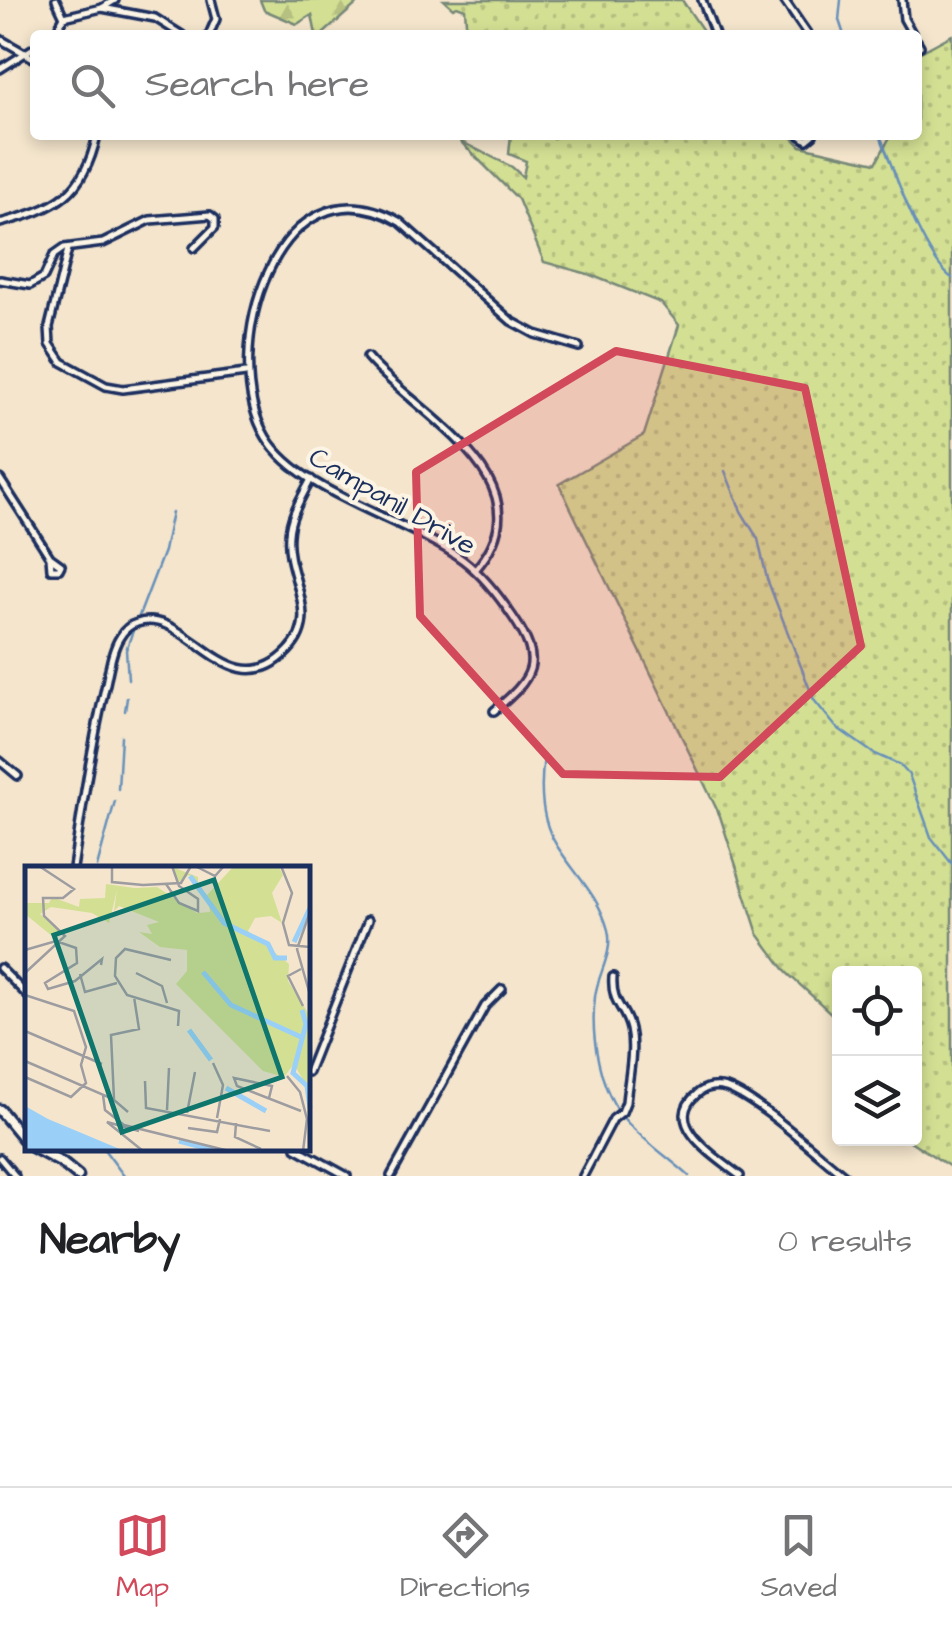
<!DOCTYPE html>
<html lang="en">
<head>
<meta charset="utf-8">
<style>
  body { margin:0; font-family:"Architects Daughter",sans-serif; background:#f2f2f2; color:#202124 }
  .controls { position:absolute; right:30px; bottom:30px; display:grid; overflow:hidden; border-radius:10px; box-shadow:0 5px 15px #0003 }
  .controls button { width:90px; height:90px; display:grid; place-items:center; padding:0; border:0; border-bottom:2px solid #e0e0e0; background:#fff; color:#202124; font:50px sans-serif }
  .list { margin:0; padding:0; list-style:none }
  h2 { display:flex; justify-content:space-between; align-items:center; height:130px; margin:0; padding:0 40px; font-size:42px }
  h2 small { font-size:32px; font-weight:400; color:#757577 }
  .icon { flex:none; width:55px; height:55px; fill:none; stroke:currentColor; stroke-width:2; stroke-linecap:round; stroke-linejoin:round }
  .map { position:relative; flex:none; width:952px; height:1176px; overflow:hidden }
  .search { position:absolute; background:#fff; box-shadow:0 5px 15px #0003; left:30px; right:30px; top:30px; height:110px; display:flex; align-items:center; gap:25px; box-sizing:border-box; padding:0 35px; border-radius:10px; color:#757577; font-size:38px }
  .sheet { height:310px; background:#fff }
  nav { display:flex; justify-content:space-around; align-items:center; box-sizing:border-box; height:140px; border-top:2px solid #e0e0e0; background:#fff; font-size:28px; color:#757577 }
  nav a { display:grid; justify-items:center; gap:5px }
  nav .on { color:#d1495b }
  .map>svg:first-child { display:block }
</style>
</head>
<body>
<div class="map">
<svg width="952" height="1176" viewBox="0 0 952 1176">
  <defs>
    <pattern id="green-dots" width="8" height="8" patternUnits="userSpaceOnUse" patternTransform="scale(2.5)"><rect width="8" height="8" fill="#d3e093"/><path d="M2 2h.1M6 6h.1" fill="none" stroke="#b5c081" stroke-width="1.8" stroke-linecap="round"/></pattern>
    <pattern id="forest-firs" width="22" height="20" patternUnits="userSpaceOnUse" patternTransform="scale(2.5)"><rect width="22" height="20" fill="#d3e093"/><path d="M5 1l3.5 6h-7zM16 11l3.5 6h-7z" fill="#b5c081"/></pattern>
  </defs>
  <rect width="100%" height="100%" fill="#f4e5cc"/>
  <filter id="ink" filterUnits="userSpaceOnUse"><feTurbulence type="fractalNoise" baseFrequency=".01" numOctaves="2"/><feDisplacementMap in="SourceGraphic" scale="20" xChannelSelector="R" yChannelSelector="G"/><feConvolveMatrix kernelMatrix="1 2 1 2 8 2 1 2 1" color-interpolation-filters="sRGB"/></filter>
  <g filter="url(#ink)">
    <g fill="url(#green-dots)" stroke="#778878" stroke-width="2.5">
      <polygon points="444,0 682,0 706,35 467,35 465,9 457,6 453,8"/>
      <polygon points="952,35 952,1168 907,1139 914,1138 914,974 840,974 839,1027 833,1015 787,973 758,934 720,816 559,484 644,435 679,325 661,303 588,274 544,262 518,199 460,141 512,167 523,177 526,161 509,154 511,135 551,135 553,138 564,135 790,135 801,146 876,163 891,135 917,135 917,54"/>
    </g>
    <polygon fill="url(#forest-firs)" stroke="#778878" stroke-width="2.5" points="260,0 361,0 322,35 316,35 312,15 297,24 264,10"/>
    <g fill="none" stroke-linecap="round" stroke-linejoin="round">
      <g stroke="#6790ba" stroke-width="2.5">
        <polyline points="841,0 839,20 844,35"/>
        <path d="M880,135C893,169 924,259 952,278"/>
        <polyline points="725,471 741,511 758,539 767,579 814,700 836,727 873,753 900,765 909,775 931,837 952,864"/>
        <polyline points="139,616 164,551 172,512"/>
        <polyline points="128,679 126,650 134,628"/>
        <polyline points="125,711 127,698"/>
        <path d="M544,757C540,785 540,820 557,846C575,874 599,896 608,930C614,953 597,975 595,997C590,1036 599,1090 626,1121C644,1141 669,1158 689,1176"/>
        <polyline points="118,789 121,736"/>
        <polyline points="97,867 115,801"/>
        <polyline points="103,1148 124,1176"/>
      </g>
      <g stroke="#1b2f5e" stroke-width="12">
        <g id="street">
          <polyline points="702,0 715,35"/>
          <polyline points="784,0 808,35"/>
          <polyline points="902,0 904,19 913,35"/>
          <polyline points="102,8 155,18 182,35"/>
          <polyline points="64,17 102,8 115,0"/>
          <polyline points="54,35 64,17 56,0"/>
          <polyline points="209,35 216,19 211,0"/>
          <polyline points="0,39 35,59"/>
          <polyline points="917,41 920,46"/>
          <polyline points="0,69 35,47"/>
          <polyline points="800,135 807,140 813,135"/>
          <path d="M0,223C57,208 84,195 97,135"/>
          <polyline points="68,249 49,327 50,344 62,362 106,386 123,389 246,373"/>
          <polyline points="0,280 30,285 44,277 54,255 64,248 103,243 150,220 210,215 215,219 215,227 194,248"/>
          <path d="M367,357C415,414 554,481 475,570"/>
          <polyline points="0,479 50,557 51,569 59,569 61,565 50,557"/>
          <path d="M494,711C534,677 544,663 513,617C499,596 484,576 463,560C408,519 301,495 266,437C216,354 278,151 400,222L511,321L535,334L579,347"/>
          <polyline points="0,761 18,776"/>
          <path d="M73,868C82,808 91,748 105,688C109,672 111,651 120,637C124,630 130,625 137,623C186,605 230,711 288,651C323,615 285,576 289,535C290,515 302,497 311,479"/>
          <polyline points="0,968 28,996"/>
          <polyline points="308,1072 368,920"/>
          <polyline points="296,1148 347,1176"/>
          <polyline points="0,1158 15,1176"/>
          <polyline points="391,1176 485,1006 502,989"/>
          <path d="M583,1176L613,1119L622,1112L626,1102C628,1080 635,1051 630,1029C625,1007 611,1004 613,977"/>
          <path d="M740,1176C719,1159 660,1124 697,1094C705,1087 716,1085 726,1088C759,1100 816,1153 845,1176"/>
        </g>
      </g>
      <g stroke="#1b2f5e" stroke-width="15">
        <g id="secondary">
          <polyline points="0,1110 28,1144"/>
          <polyline points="34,1148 62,1163 78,1176"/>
        </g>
      </g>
      <use href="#street" stroke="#fcf5e5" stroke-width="5"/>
      <use href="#secondary" stroke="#fcf5e5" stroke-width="8"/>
    </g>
  </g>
  <path fill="#d1495b" fill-opacity="0.2" stroke="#d1495b" stroke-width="8" stroke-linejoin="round" d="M616,351L805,388L861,646L720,777L563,774L420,616L416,472Z"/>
  <g text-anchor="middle" stroke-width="8" stroke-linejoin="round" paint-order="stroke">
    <g font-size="28" fill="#1b2f5e" stroke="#fcf5e5">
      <text transform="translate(393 500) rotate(30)" y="10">Campanil Drive</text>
    </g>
  </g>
  <g transform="translate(25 866)">
    <rect width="285" height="285" fill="#f4e5cc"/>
    <path d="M147,1L173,11V23L182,29L208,1H254L258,9L247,27L257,57L246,50L230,52L223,65L264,98L263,115L285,150V226L269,198L259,211L238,205L151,118L162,105V84L135,81L114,66L127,68L122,59L134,56L94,40L89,45L92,23L132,21L172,47L185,46L183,31L173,26L164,9L154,16Z" fill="#d3e093"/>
    <path d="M81,18L123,24H92L84,57L67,47L26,41L15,48L34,65L27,70L0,48V37H24L27,31L54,41L55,33L80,32Z" fill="#d3e093"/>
    <path d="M0,240L23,253L97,284H0Z" fill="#9ad0f8"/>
    <path fill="none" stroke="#9ad0f8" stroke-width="5" d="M165,10L199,57L243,78L250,92H262M269,76L285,42M178,106L206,139L276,171M277,144L281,158L268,207L282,220L285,242M164,164L186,194M201,222L241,245M154,275L188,284"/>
    <path fill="none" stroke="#9d9ca0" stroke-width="2.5" d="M87,0V16L118,19L156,17L166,0M170,0L190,10L199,0M256,0L267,27L258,57L264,79L285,81M141,18L154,37L173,45V33L154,20L147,0M285,46L272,83L285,129M0,84L31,75L51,82L52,97L20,117L23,123L50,115L77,93L76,99M146,94L100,83L91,92L90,110L102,129L154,145L153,160M276,103L263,110L278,140M0,107L40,70L19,50L18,32H38L49,23L14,0M111,107L137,120L142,137M55,108L60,126L92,117M0,129L49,145L61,181L56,199L61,217L46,231L0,211M0,165L77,198M285,170V207M0,195L88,233L103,246M188,197L198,219L192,252M262,210L275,226L282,253L278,285M120,215L121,242L245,265M78,229L80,244L99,259L204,285M244,232L247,220L209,212L212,220L276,245M89,233L86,169L114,163L109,131M142,244L144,202M162,247L170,206M211,257L210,271L236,283M163,262L192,266L195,253M114,265L82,256L118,285"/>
    <path fill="#0f766e" fill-opacity="0.15" stroke="#0f766e" stroke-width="5" d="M189,14L257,211L97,266L29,69Z"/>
    <rect width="285" height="285" fill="none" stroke="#1b2f5e" stroke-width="5"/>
  </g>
</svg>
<div class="controls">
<button><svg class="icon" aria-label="locate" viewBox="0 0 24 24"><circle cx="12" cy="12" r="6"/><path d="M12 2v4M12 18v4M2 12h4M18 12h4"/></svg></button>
<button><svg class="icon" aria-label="layers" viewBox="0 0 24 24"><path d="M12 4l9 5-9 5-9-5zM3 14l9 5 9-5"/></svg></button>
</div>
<div class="search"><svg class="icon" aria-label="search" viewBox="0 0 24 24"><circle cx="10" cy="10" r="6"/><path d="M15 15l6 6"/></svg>Search here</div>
</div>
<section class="sheet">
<h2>Nearby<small>0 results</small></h2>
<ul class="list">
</ul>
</section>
<nav>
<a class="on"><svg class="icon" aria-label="map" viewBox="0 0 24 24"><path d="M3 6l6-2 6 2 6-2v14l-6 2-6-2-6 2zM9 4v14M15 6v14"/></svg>Map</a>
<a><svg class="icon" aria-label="directions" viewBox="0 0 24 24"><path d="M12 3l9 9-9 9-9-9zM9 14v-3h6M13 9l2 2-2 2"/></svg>Directions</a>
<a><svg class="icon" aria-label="saved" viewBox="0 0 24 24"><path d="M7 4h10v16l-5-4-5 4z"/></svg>Saved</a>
</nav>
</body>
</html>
